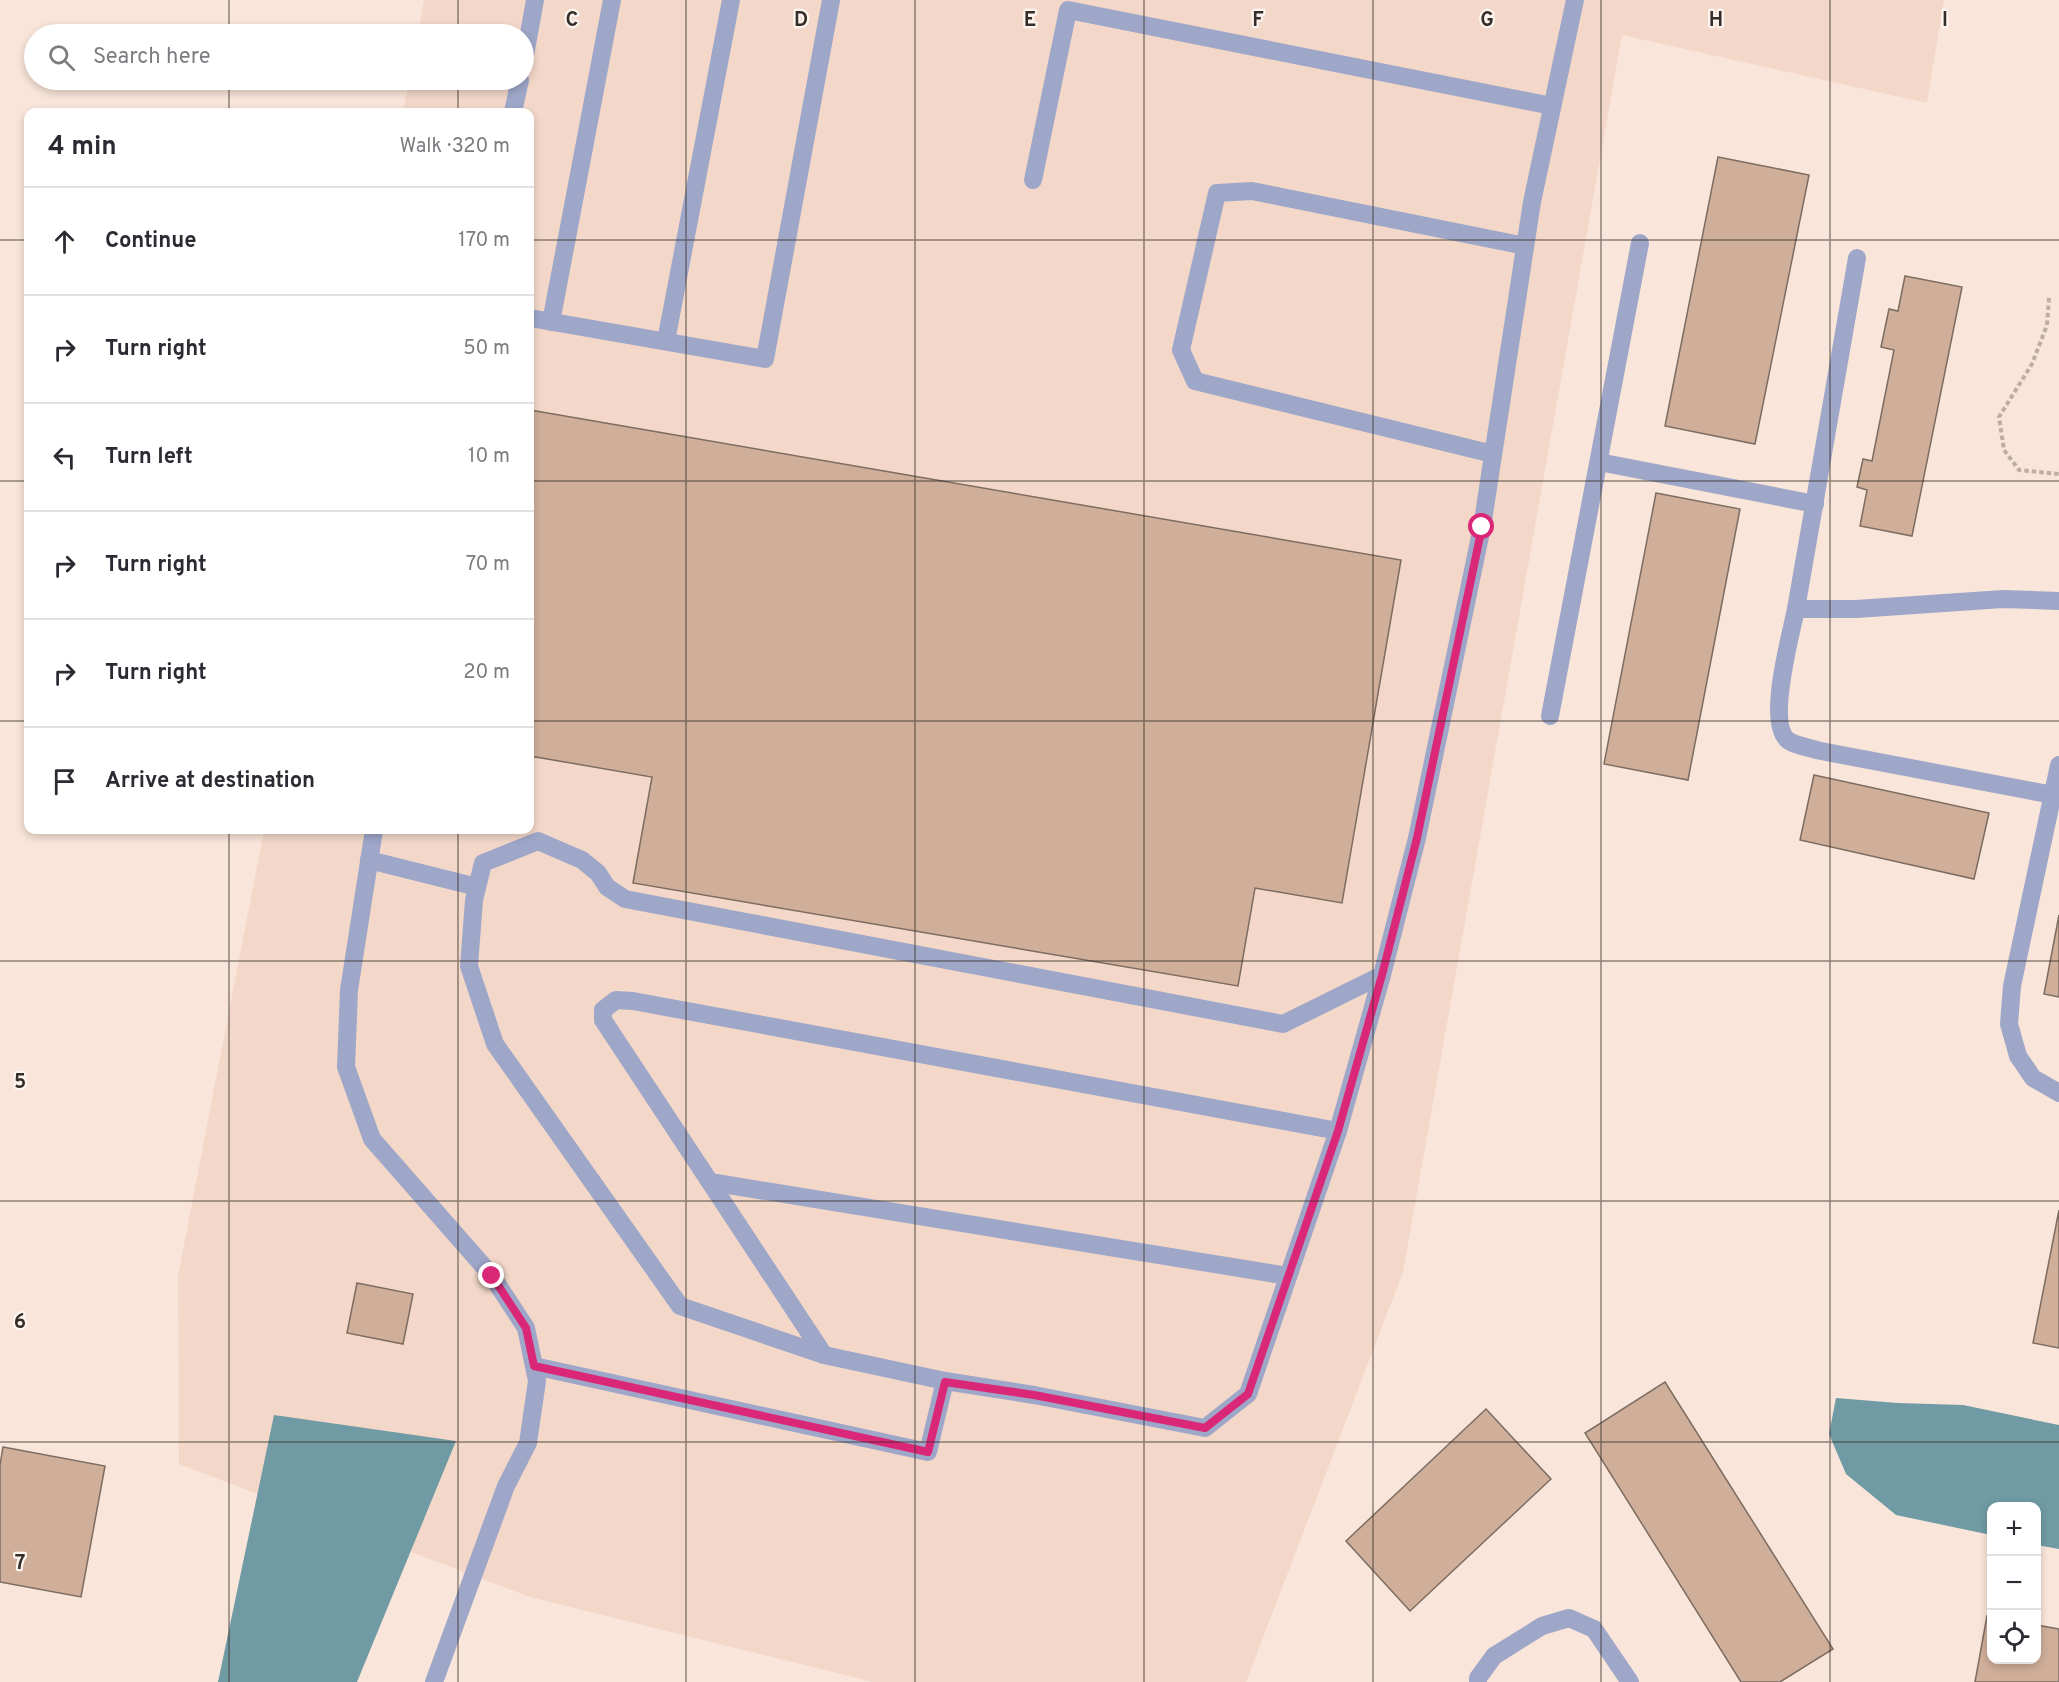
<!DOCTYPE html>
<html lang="en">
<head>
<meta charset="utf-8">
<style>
  body { margin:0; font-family:Overpass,sans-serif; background:#f7f7f7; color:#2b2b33 }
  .controls { position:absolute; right:18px; bottom:18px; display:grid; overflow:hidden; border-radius:12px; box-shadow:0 3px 9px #0003 }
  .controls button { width:54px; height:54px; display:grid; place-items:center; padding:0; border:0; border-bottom:2px solid #e1e1e2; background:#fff; color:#2b2b33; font:30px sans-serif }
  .stop { position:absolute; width:18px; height:18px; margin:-14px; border:4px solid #db2777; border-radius:50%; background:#fff }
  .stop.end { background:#db2777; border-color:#fff; box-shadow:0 2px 6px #0008 }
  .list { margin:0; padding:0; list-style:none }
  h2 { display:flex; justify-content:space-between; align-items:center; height:78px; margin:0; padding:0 24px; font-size:26px }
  h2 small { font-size:20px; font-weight:400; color:#7c7c81 }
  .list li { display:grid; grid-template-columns:39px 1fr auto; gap:18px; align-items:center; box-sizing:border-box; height:108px; padding:0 24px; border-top:2px solid #e1e1e2 }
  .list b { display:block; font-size:22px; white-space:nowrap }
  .list em { font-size:20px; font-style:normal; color:#7c7c81 }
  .icon { flex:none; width:33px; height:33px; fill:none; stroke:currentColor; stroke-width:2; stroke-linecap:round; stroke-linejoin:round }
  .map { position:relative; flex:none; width:2059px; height:1682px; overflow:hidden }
  .search { position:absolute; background:#fff; box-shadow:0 3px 9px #0003; left:24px; top:24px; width:510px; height:66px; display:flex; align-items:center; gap:15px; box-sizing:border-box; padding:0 21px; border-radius:33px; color:#7c7c81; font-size:22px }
  .panel { position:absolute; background:#fff; box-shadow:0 3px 9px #0003; left:24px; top:108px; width:510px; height:726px; border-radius:12px }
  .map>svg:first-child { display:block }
</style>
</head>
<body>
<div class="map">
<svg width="2059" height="1682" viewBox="0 0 2059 1682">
  <rect width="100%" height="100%" fill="#f9e5d9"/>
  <polygon fill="#f3d8c9" points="424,0 1944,0 1927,103 1622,35 1403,1272 1246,1682 873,1682 530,1597 179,1464 178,1276 264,830 530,830 530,112 403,112 409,80 524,80 524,34 418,34"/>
  <g fill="#709ba4">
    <polygon points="1836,1398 1898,1403 1963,1405 2059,1425 2059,1549 2037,1545 2036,1506 1992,1506 1991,1535 1896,1515 1846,1474 1829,1434"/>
    <polygon points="274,1415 456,1441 357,1682 218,1682"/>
  </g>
  <g fill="#d0af9a" stroke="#7d6c61" stroke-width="1.5">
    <polygon points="1718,157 1809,175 1755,444 1665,426"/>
    <polygon points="1905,276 1962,287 1912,536 1860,526 1867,490 1857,487 1863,459 1872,461 1894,350 1881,347 1889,309 1898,311"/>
    <polygon points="530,410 1401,560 1342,903 1255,888 1238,986 633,883 652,777 530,756"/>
    <polygon points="1656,493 1740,509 1688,780 1604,764"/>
    <polygon points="1814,775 1989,813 1974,879 1800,840"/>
    <polygon points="2059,915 2059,997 2044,994"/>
    <polygon points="2059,1210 2059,1348 2033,1343"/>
    <polygon points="357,1283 413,1294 403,1344 347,1333"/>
    <polygon points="1665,1382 1833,1649 1780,1682 1741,1682 1585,1433"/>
    <polygon points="1486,1409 1551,1479 1410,1611 1346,1541"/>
    <polygon points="3,1447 105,1466 81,1597 0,1582 0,1465"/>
    <polygon points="1987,1616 1992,1617 1992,1660 2036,1660 2036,1625 2059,1629 2059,1682 1975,1682"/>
  </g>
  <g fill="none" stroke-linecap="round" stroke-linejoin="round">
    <polyline stroke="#bdada3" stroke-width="4" stroke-dasharray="4.5 3" stroke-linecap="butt" points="2049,298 2047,325 2032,364 1999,417 2004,450 2019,470 2059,474"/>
    <g stroke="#9fa7c9" stroke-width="18">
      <polyline points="524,61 535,0"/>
      <polyline points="513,112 520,80"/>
      <polyline points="1033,180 1068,10 1552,106"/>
      <polyline points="530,318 765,359 831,0"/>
      <polyline points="551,322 612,0"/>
      <polyline points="666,341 731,0"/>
      <polyline points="1493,454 1195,381 1181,350 1217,193 1252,191 1525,246"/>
      <polyline points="1599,462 1815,504"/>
      <polyline points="1550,716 1640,243"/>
      <polyline points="374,830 349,990 346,1067 372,1139 492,1276 526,1328 537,1381 528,1443 506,1486 434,1682"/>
      <polyline points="369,860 477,887"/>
      <polyline points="1382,975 1283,1024 625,899 607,887 598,873 582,860 538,841 483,863 474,900 469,966 495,1044 680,1306 824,1355 945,1381 1034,1395 1205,1428 1248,1394 1338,1131 1382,975 1417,838 1482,527 1532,202 1575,0"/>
      <polyline points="710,1182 1288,1276"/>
      <polyline points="824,1355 603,1020 603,1010 616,1000 633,1001 1338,1131"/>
      <polyline points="534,1366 928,1452 945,1381"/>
    </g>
    <g stroke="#9fa7c9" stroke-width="18">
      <polyline points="1796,609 1857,258"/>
      <polyline points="2059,765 2012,986 2009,1024 2018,1056 2033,1078 2059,1093"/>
      <path d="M2053,795L1821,751C1811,748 1797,746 1789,741C1765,725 1791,635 1796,609H1856L2003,599L2059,601"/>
      <polyline points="1478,1682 1478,1678 1494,1656 1542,1626 1569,1618 1594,1629 1630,1682"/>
    </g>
  </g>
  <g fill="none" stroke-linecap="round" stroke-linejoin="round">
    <polyline stroke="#db2777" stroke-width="8" points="492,1276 526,1328 534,1366 928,1452 945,1382 1034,1395 1205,1428 1248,1394 1338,1131 1382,975 1417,838 1482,527"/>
  </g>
  <path fill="none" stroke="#352d28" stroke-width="1.5" stroke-opacity="0.55" d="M229,0V34M458,0V34M686,0V1682M915,0V1682M1144,0V1682M1373,0V1682M1601,0V1682M1830,0V1682M229,80V112M458,80V112M0,240H28M530,240H2059M0,481H28M530,481H2059M0,721H28M530,721H2059M229,830V1682M458,830V1682M0,961H2059M0,1201H2059M0,1442H2059"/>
  <g font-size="20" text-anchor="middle" font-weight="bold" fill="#352d28" stroke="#fdf5f0" stroke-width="4.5" stroke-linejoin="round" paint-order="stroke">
    <text x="572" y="26">C</text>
    <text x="801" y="26">D</text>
    <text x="1030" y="26">E</text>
    <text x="1258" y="26">F</text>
    <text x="1487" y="26">G</text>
    <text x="1716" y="26">H</text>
    <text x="1945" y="26">I</text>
    <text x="20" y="1088">5</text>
    <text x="20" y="1328">6</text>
    <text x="20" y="1569">7</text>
  </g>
</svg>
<div class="controls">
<button>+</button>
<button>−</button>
<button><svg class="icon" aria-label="locate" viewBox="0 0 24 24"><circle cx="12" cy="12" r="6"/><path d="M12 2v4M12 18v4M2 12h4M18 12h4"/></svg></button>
</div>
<div class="stop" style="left:1482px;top:527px"></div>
<div class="stop end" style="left:492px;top:1276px"></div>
<div class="search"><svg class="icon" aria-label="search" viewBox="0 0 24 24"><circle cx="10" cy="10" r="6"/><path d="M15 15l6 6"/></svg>Search here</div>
<section class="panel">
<h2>4 min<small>Walk · 320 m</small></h2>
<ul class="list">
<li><svg class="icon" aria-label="ahead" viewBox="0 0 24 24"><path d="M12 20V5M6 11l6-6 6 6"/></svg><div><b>Continue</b></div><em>170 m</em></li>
<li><svg class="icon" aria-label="right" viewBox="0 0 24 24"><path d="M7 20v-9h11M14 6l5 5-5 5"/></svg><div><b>Turn right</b></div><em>50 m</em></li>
<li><svg class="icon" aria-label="left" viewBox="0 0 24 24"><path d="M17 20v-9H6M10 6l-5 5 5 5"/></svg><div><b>Turn left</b></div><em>10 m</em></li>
<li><svg class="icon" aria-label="right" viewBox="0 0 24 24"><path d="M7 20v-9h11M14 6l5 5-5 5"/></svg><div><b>Turn right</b></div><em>70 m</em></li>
<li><svg class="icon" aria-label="right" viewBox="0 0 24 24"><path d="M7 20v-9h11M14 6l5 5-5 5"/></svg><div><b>Turn right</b></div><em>20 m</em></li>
<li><svg class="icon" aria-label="arrive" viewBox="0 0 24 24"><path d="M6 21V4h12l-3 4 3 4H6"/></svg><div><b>Arrive at destination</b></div></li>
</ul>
</section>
</div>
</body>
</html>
